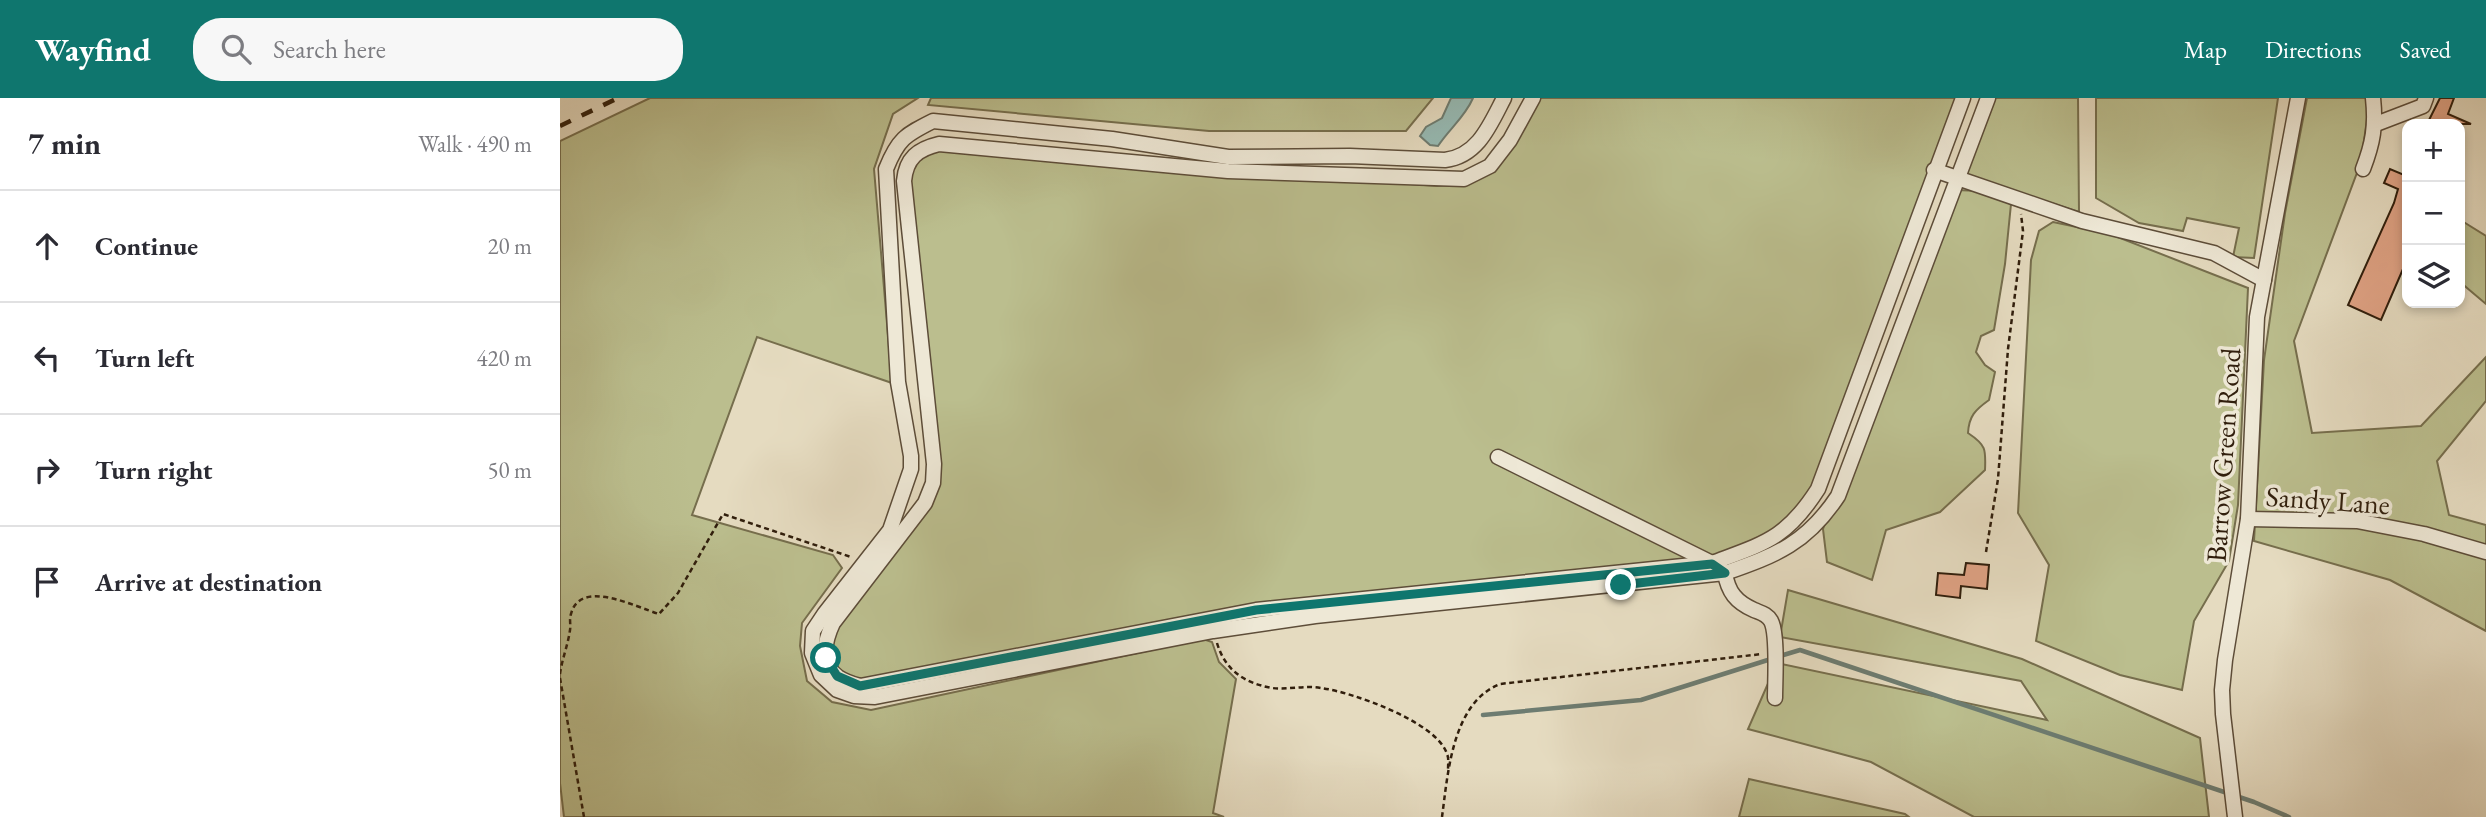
<!DOCTYPE html>
<html lang="en">
<head>
<meta charset="utf-8">
<style>
  body { margin:0; font-family:"EB Garamond",serif; background:#f7f7f7; color:#2b2b33 }
  .controls { position:absolute; right:21px; top:21px; display:grid; overflow:hidden; border-radius:14px; box-shadow:0 4px 10px #0003 }
  .controls button { width:63px; height:63px; display:grid; place-items:center; padding:0; border:0; border-bottom:2px solid #e1e1e2; background:#fff; color:#2b2b33; font:35px sans-serif }
  .stop { position:absolute; width:21px; height:21px; margin:-16px; border:5px solid #0f766e; border-radius:50%; background:#fff }
  .stop.end { background:#0f766e; border-color:#fff; box-shadow:0 2px 7px #0008 }
  .list { margin:0; padding:0; list-style:none }
  h2 { display:flex; justify-content:space-between; align-items:center; height:91px; margin:0; padding:0 28px; font-size:30px }
  h2 small { font-size:23px; font-weight:400; color:#7c7c81 }
  .list li { display:grid; grid-template-columns:46px 1fr auto; gap:21px; align-items:center; box-sizing:border-box; height:112px; padding:0 28px; border-top:2px solid #e1e1e2 }
  .list b { display:block; font-size:26px; white-space:nowrap }
  .list em { font-size:23px; font-style:normal; color:#7c7c81 }
  .icon { flex:none; width:38px; height:38px; fill:none; stroke:currentColor; stroke-width:2; stroke-linecap:round; stroke-linejoin:round }
  .map { position:relative; flex:none; width:1926px; height:719px; overflow:hidden }
  header { display:flex; align-items:center; gap:42px; box-sizing:border-box; height:98px; padding:0 35px; background:#0f766e; color:#fff }
  header strong { font-size:33px }
  nav { display:flex; gap:38px; margin-inline-start:auto; font-size:24px }
  .search { width:490px; height:63px; background:#f7f7f7; display:flex; align-items:center; gap:18px; box-sizing:border-box; padding:0 24px; border-radius:28px; color:#7c7c81; font-size:26px }
  main { display:flex }
  aside { flex:1; background:#fff }
  .map>svg:first-child { display:block }
</style>
</head>
<body>
<header>
<strong>Wayfind</strong>
<div class="search"><svg class="icon" aria-label="search" viewBox="0 0 24 24"><circle cx="10" cy="10" r="6"/><path d="M15 15l6 6"/></svg>Search here</div>
<nav><a>Map</a><a>Directions</a><a>Saved</a></nav>
</header>
<main>
<aside>
<h2>7 min<small>Walk · 490 m</small></h2>
<ul class="list">
<li><svg class="icon" aria-label="ahead" viewBox="0 0 24 24"><path d="M12 20V5M6 11l6-6 6 6"/></svg><div><b>Continue</b></div><em>20 m</em></li>
<li><svg class="icon" aria-label="left" viewBox="0 0 24 24"><path d="M17 20v-9H6M10 6l-5 5 5 5"/></svg><div><b>Turn left</b></div><em>420 m</em></li>
<li><svg class="icon" aria-label="right" viewBox="0 0 24 24"><path d="M7 20v-9h11M14 6l5 5-5 5"/></svg><div><b>Turn right</b></div><em>50 m</em></li>
<li><svg class="icon" aria-label="arrive" viewBox="0 0 24 24"><path d="M6 21V4h12l-3 4 3 4H6"/></svg><div><b>Arrive at destination</b></div></li>
</ul>
</aside>
<div class="map">
<svg width="1926" height="719" viewBox="0 0 1926 719">
  <rect width="100%" height="100%" fill="#e5dbc0"/>
  <filter id="stains"><feTurbulence type="fractalNoise" baseFrequency=".00286" numOctaves="4"/><feColorMatrix values="0 0 0 0 .2 0 0 0 0 .09 0 0 0 0 .02 0 0 0 .5 -.17"/></filter>
  <radialGradient id="worn" r=".72"><stop offset=".6" stop-color="#630" stop-opacity="0"/><stop offset="1" stop-color="#630" stop-opacity=".3"/></radialGradient>
  <g fill="#bbbe8e" stroke="#766e4d" stroke-width="2">
    <polygon points="90,0 358,0 333,16 314,71 332,285 197,239 132,417 273,457 282,470 242,525 240,548 247,583 272,604 311,612 643,541 652,544 659,564 676,581 653,715 664,719 4,719 0,685 0,43"/>
    <polygon points="371,0 873,0 846,33 649,33 368,7"/>
    <path d="M978,0H1399L1254,390L1215,434L1167,457L686,508L300,584C272,572 267,562 273,532L378,386L348,83L356,60L379,50L877,88L907,86Z"/>
    <polygon points="1433,0 1518,0 1519,114 1401,76"/>
    <polygon points="1536,0 1718,0 1694,160 1673,159 1679,130 1627,120 1623,133 1579,125 1536,100"/>
    <polygon points="1747,0 1810,0 1801,64 1734,243 1752,335 1861,328 1926,259 1926,303 1877,363 1889,417 1926,427 1926,533 1830,482 1694,443 1704,262 1725,115"/>
    <path d="M1396,92L1421,93L1451,106L1445,166L1434,232L1421,238L1416,254L1425,267L1435,274L1429,302C1415,312 1409,318 1408,335C1426,347 1426,351 1425,372L1380,414L1326,432L1312,482L1267,464L1263,431L1353,189Z"/>
    <polygon points="1902,123 1926,138 1926,206 1900,184 1900,127"/>
    <polygon points="1493,124 1550,136 1688,190 1678,407 1669,463 1634,523 1622,592 1560,577 1476,543 1489,467 1458,415 1471,162 1479,133"/>
    <polygon points="1228,492 1462,561 1640,640 1649,719 1414,719 1311,664 1188,631 1217,565 1487,622 1461,583 1220,539"/>
    <polygon points="1189,681 1345,716 1349,719 1179,719"/>
  </g>
  <path fill="#96bbb5" stroke="#6d7c71" stroke-width="2" d="M891,0H913C905,19 889,31 878,48L870,47L860,38L866,29L882,20Z"/>
  <g fill="none" stroke-linecap="round" stroke-linejoin="round">
    <g stroke="#6d7c71" stroke-width="4.5">
      <polyline points="1220,558 1240,552 1694,704 1729,719"/>
      <polyline points="923,617 1081,602 1211,561"/>
    </g>
  </g>
  <g fill="#dfa284" stroke="#301e0c" stroke-width="2">
    <polygon points="1880,0 1894,0 1888,16 1911,26 1867,26"/>
    <polygon points="1847,69 1847,172 1843,171 1821,222 1788,207 1834,105 1838,91 1824,85 1830,71 1844,77"/>
    <polygon points="1406,465 1429,467 1427,491 1401,488 1400,500 1376,497 1378,475 1404,477"/>
  </g>
  <g fill="none" stroke-linecap="round" stroke-linejoin="round">
    <g stroke="#5d4d39" stroke-width="17">
      <g id="minor">
        <path d="M944,0C930,27 918,58 885,62L790,58L668,59L552,41L373,23C345,37 338,41 326,71L338,284L351,358V371L330,432L265,515L253,533L252,555L261,577L277,592L294,598L315,599L653,533L755,518L1165,475C1217,457 1247,445 1278,398L1428,0"/>
        <path d="M973,0L950,42L930,68L904,81L668,73L379,46C358,51 346,60 344,83L374,366L373,385L365,405L273,525C265,542 259,565 278,579C284,583 293,586 300,588L696,512L1152,465C1205,445 1226,441 1258,391L1403,0"/>
        <polyline points="1816,26 1863,8 1866,0"/>
        <path d="M1803,71C1813,45 1816,28 1813,0"/>
        <polyline points="1374,72 1522,123 1654,155 1704,182"/>
        <path d="M938,359L1152,465L1165,475C1168,494 1176,504 1194,512C1201,515 1207,516 1211,523C1218,536 1215,584 1215,600"/>
        <polyline points="1688,421 1797,423 1864,436 1926,454"/>
        <polyline points="1675,719 1663,616 1662,592 1665,562 1688,421 1697,219 1738,0"/>
      </g>
    </g>
    <g stroke="#301e0c" stroke-width="2.5" stroke-dasharray="5 3.5" stroke-linecap="butt">
      <polyline points="1426,454 1438,381 1448,251 1463,133 1461,116"/>
      <path d="M657,545C665,572 684,585 712,590C728,592 745,587 761,590C792,594 877,624 887,656C889,660 888,667 888,672"/>
      <path d="M0,576C2,561 8,547 10,532C11,527 9,521 11,516C20,480 76,509 99,516L118,495L163,416L291,459"/>
      <polyline points="0,580 24,719"/>
      <path d="M882,719C888,675 892,605 940,586L1202,556"/>
    </g>
    <use href="#minor" stroke="#eee8d6" stroke-width="14"/>
    <polyline stroke="#301e0c" stroke-width="4.5" stroke-dasharray="12 12" stroke-linecap="butt" points="0,28 58,0"/>
  </g>
  <g fill="none" stroke-linecap="round" stroke-linejoin="round">
    <polyline stroke="#0f766e" stroke-width="9" points="266,560 277,578 300,588 696,512 1152,466 1165,475 1061,487"/>
  </g>
  <g text-anchor="middle" stroke-width="7" stroke-linejoin="round" paint-order="stroke">
    <g font-size="28" fill="#301e0c" stroke="#eee8d6">
      <text transform="translate(1663 357) rotate(-86)" y="10">Barrow Green Road</text>
      <text transform="translate(1768 402) rotate(4)" y="10">Sandy Lane</text>
    </g>
  </g>
  <rect width="100%" height="100%" filter="url(#stains)"/>
  <rect width="100%" height="100%" fill="url(#worn)"/>
</svg>
<div class="controls">
<button>+</button>
<button>−</button>
<button><svg class="icon" aria-label="layers" viewBox="0 0 24 24"><path d="M12 4l9 5-9 5-9-5zM3 14l9 5 9-5"/></svg></button>
</div>
<div class="stop" style="left:266px;top:560px"></div>
<div class="stop end" style="left:1061px;top:487px"></div>
</div>
</main>
</body>
</html>
